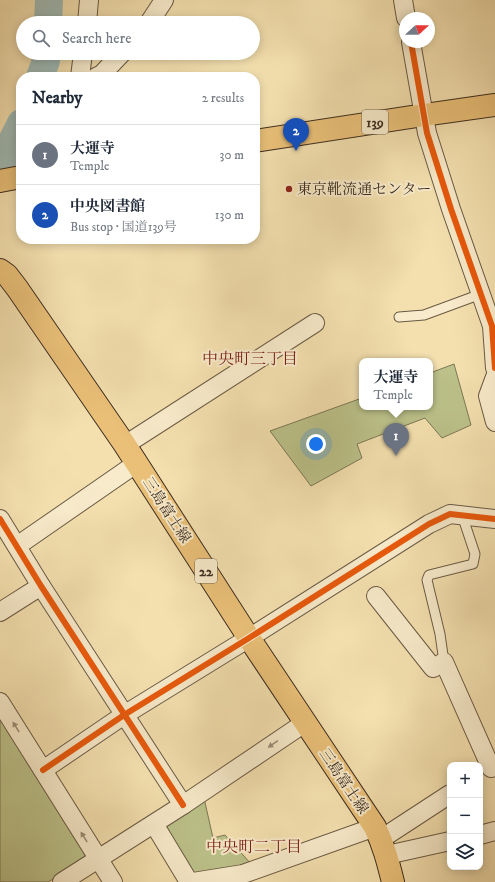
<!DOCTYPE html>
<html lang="en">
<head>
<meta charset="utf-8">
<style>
  body { margin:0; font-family:"IM FELL DW Pica","Noto Serif JP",serif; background:#f2f2f3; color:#1f2937 }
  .controls { position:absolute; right:12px; bottom:12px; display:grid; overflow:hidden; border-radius:8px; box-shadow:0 2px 10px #0003 }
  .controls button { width:36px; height:36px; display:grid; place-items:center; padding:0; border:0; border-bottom:1px solid #e0e1e3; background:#fff; color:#1f2937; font:20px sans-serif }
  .compass { position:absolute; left:399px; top:12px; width:36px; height:36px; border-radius:50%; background:#fff; box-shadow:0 2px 10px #0003; rotate:69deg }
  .you { position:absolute; left:316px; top:444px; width:14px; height:14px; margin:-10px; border:3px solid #fff; border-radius:50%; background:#1a73e8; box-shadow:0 0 0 6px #1a73e833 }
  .badge { display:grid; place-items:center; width:26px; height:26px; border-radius:50%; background:#d93025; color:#fff; font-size:13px; font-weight:700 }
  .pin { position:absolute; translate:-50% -33px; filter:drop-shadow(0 1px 2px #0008) }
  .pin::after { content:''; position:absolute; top:21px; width:14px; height:12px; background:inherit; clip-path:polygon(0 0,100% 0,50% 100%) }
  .popup { position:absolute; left:359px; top:358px; width:74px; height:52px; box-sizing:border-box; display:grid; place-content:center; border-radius:8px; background:#fff; filter:drop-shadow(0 1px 3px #0005); font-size:13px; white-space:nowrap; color:#747a83 }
  .popup b { font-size:15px; color:#1f2937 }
  .popup::after { content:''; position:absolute; left:50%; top:100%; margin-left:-8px; border:8px solid transparent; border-top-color:#fff }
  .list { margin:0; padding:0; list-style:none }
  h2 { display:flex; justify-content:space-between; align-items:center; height:52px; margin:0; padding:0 16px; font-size:17px }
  h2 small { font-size:13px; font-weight:400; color:#747a83 }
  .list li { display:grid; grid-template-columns:26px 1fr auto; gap:12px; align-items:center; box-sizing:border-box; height:60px; padding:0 16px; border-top:1px solid #e0e1e3 }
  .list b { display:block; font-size:15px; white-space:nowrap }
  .list p { margin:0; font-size:13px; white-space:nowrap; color:#747a83 }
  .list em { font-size:13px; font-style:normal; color:#747a83 }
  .icon { flex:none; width:22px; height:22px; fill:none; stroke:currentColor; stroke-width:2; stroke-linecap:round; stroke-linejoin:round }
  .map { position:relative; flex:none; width:495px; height:882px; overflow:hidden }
  .search { position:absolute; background:#fff; box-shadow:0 2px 10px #0003; left:16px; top:16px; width:244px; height:44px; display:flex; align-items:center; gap:10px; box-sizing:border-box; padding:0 14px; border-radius:22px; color:#747a83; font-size:15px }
  .panel { position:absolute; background:#fff; box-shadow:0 2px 10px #0003; left:16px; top:72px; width:244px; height:172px; border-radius:16px }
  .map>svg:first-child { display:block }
</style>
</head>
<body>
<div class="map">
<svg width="495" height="882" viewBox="0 0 495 882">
  <rect width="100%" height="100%" fill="#f4e0af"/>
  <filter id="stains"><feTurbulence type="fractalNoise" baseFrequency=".005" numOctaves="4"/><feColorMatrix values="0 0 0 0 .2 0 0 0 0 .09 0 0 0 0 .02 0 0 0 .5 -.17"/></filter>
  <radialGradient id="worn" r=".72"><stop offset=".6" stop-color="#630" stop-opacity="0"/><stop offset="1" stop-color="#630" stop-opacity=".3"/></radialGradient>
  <g fill="#bcc28a" stroke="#7c7855">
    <polygon points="454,364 471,425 442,438 425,418 357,444 362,458 311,486 270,431 362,398 362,407 430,407 430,373"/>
    <polygon points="0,715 86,851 84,860 48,882 0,882"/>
    <polygon points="204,798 213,838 225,835 252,865 194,882 159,826"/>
  </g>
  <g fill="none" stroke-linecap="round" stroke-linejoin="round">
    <g stroke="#a0bbb6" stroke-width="28">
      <polyline points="48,23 49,0"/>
      <polyline points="40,77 46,61 46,53"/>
      <polyline points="0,165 21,123"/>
    </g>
    <g stroke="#6a5a44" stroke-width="11">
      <g id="lane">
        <polyline points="399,317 424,315 481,294"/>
        <polyline points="444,662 440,634 427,580 429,575 473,564 475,554 462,515"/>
      </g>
    </g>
    <g stroke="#6a5a44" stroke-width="20">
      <g id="street">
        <polyline points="403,0 406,18"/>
        <polyline points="87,23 89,0"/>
        <polyline points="149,23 164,0"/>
        <polyline points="411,42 427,133 451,209 492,326 495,368"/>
        <polyline points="80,77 83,53"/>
        <polyline points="96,77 102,74 122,53"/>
        <polyline points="495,377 488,396 495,422"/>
        <polyline points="125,445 315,323"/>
        <polyline points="0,519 41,586 183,805"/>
        <polyline points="17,546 137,463"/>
        <polyline points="376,596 433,668 444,662 491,768 495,767"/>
        <polyline points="0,612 41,586"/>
        <polyline points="0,702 113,882"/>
        <polyline points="43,770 124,715 249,638 429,524 450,514 495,519"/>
        <polyline points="154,824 189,882"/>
        <polyline points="480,835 495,831"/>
        <polyline points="381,839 450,794"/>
        <polyline points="387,855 450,841"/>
        <polyline points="62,882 183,805 306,722"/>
        <polyline points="193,882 243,874 375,827"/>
      </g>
    </g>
    <g stroke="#3c2d20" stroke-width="24">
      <path id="primary" d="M0,270L7,275L17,288L125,445L249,638L375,827C384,846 388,862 393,882"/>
    </g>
    <g stroke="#3c2d20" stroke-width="24">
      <g id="highway">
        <polyline points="255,141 424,115 495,105"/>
        <polyline points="0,181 21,177"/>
      </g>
    </g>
    <use href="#lane" stroke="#f8ebcb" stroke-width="9"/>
    <use href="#street" stroke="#f8ebcb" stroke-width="18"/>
    <use href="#primary" stroke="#eac078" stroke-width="22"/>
    <use href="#highway" stroke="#eac078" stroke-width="22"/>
    <g stroke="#f8ebcb" stroke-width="8">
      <g id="cycleway">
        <polyline points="411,42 427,133 451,209 492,326 495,368"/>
        <polyline points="0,519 41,586 183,805"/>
        <polyline points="43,770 124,715 249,638 429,524 450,514 495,519"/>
      </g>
    </g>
    <use href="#cycleway" stroke="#e8590c" stroke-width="6"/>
  </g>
  <defs><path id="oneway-solid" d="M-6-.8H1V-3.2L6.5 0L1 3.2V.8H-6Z"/></defs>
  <g fill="#9a8c76">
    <use href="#oneway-solid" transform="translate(16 727) rotate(-122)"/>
    <use href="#oneway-solid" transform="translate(273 744) rotate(146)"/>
    <use href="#oneway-solid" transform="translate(84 837) rotate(-122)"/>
  </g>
  <circle fill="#8f2418" stroke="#f8ebcb" stroke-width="1.5" cx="289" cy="189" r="4"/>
  <g text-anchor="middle" stroke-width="4" stroke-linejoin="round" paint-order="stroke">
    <g fill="#f8ebcb" stroke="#746653" stroke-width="1">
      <rect x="362" y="110" width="26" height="24" rx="3"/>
      <rect x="195" y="559" width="22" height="24" rx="3"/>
    </g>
    <g font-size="14" font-weight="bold" fill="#3c2d20">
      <text x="375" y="127">139</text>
      <text x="206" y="576">22</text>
    </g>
    <g font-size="15" fill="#3c2d20" stroke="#f8ebcb" text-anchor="start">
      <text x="297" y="194">東京靴流通センター</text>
    </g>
    <g font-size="15" fill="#3c2d20" stroke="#f8ebcb">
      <text transform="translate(167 510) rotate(57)" y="5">三島富士線</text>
      <text transform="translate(344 781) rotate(56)" y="5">三島富士線</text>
    </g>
    <g font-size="16" fill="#7a1f14" stroke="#f8ebcb">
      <text x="250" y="364">中央町三丁目</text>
      <text x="254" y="852">中央町二丁目</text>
    </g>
  </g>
  <rect width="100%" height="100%" filter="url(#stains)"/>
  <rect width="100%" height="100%" fill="url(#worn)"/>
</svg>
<div class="controls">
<button>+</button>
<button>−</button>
<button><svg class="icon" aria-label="layers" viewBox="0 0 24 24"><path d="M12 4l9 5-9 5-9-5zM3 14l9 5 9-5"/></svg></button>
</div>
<svg class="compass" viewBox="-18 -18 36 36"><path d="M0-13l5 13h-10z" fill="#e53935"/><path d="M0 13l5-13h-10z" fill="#747a83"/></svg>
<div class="you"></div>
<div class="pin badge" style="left:396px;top:456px;background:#6b7280">1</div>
<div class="popup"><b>大運寺</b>Temple</div>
<div class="pin badge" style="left:296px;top:151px;background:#1a4fb4">2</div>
<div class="search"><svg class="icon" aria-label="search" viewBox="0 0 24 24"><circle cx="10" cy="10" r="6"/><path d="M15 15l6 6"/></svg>Search here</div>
<section class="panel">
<h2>Nearby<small>2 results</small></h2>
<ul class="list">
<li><span class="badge" style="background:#6b7280">1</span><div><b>大運寺</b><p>Temple</p></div><em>30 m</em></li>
<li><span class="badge" style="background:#1a4fb4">2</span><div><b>中央図書館</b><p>Bus stop · 国道139号</p></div><em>130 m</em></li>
</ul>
</section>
</div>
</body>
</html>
